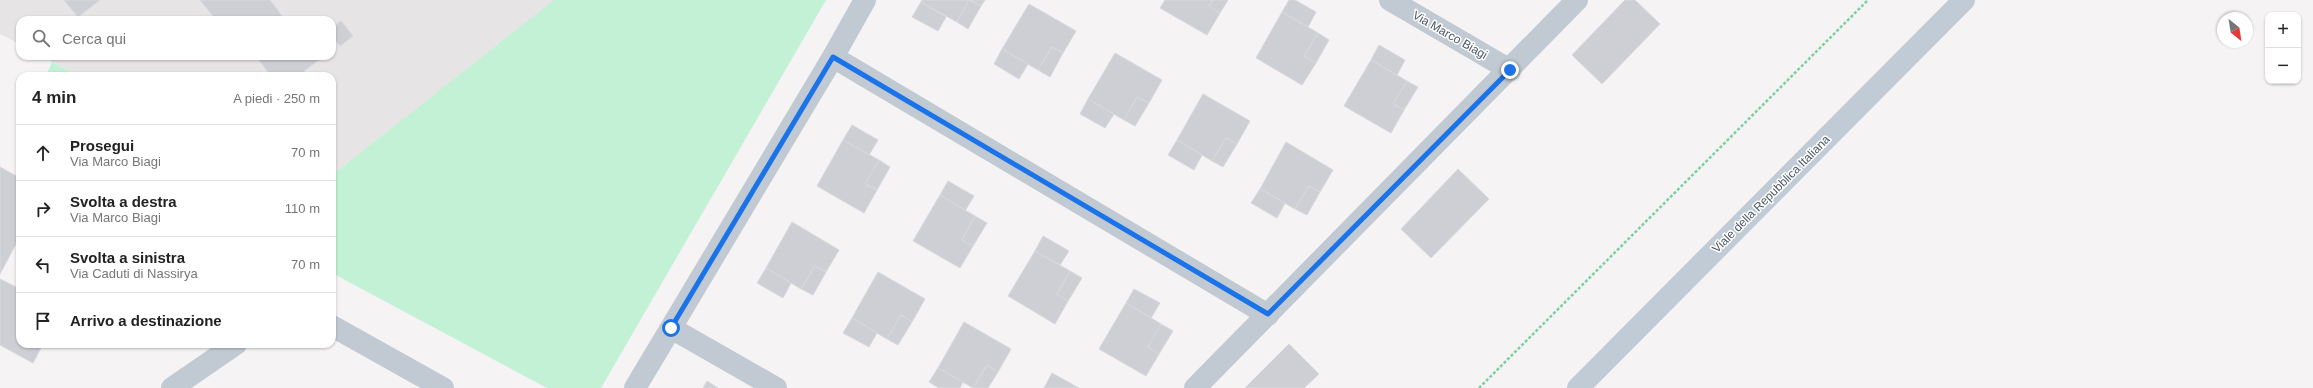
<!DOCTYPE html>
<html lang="it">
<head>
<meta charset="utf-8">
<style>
  body { margin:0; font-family:Arial,sans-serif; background:#f2f2f2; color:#222 }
  .controls { position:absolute; right:12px; top:12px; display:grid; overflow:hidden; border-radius:8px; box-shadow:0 1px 3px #0004 }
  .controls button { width:36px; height:36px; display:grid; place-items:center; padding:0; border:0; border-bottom:1px solid #e0e0e0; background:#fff; color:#222; font:20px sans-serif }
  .compass { position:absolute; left:2217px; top:12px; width:36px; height:36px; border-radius:50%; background:#fff; box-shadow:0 1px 3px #0004; rotate:150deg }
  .stop { position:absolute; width:12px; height:12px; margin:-9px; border:3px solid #1a73e8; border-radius:50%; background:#fff }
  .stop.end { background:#1a73e8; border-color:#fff; box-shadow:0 1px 4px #0008 }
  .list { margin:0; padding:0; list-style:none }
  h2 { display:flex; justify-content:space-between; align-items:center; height:52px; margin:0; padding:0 16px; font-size:17px }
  h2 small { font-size:13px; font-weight:400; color:#767676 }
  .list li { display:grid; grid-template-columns:26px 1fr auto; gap:12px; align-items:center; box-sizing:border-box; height:56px; padding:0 16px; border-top:1px solid #e0e0e0 }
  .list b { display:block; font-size:15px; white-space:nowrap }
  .list p { margin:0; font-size:13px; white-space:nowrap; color:#767676 }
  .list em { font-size:13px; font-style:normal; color:#767676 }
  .icon { flex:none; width:22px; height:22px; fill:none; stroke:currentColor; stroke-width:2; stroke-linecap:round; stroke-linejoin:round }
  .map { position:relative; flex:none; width:2313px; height:388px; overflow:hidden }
  .search { position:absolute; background:#fff; box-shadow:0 1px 3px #0004; left:16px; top:16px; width:320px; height:44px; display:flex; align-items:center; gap:10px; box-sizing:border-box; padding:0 14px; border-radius:12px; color:#767676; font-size:15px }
  .panel { position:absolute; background:#fff; box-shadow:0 1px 3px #0004; left:16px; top:72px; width:320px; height:276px; border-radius:12px }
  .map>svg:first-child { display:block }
</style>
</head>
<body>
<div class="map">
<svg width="2313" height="388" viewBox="0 0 2313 388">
  <rect width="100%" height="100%" fill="#f5f3f3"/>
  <polygon fill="#e6e4e5" points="0,0 555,0 332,175 332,76 79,76 42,56 332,56 332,20 20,20 20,44 0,34"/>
  <g fill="#c3f1d5">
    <polygon points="554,0 826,0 601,388 547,388 332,273 332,175"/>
    <polygon points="52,62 79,76 46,76"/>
  </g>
  <g fill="#cdcfd5" stroke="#d7d9de">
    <polygon points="64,0 100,0 78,17"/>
    <polygon points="200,0 270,0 285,20 216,20"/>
    <polygon points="922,0 969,0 957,22 921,2"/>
    <polygon points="969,0 981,6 968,29 957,22"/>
    <polygon points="971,0 985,0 981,6"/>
    <polygon points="1165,0 1213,0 1209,6 1220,13 1207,35 1160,8"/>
    <polygon points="1213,0 1228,0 1220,13 1209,6"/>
    <polygon points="1289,0 1295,0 1316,12 1308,27 1282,12"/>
    <polygon points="1625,0 1635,0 1660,24 1602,84 1572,55"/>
    <polygon points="921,2 946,17 938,31 912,17"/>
    <polygon points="1029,4 1076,31 1063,53 1052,47 1038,70 1002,49"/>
    <polygon points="1282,12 1318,33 1304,56 1316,63 1302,85 1256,58"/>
    <polygon points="341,21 353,36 340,46 332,36 332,28"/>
    <polygon points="1318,33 1329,40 1316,63 1304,56"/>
    <polygon points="1379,45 1405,60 1397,75 1371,60"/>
    <polygon points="1052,47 1063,53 1050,77 1038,70"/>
    <polygon points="1002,49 1028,64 1019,79 994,64"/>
    <polygon points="1115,53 1162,80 1149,103 1137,97 1124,120 1088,99"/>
    <polygon points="256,56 324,56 304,71 308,76 271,76"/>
    <polygon points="1371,60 1407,81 1393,104 1404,110 1391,133 1344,106"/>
    <polygon points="1407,81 1418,87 1404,110 1393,104"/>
    <polygon points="1203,94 1250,121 1237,144 1226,138 1212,161 1177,140"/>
    <polygon points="1137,97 1149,103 1135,126 1124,120"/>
    <polygon points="1088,99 1114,114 1105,128 1080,114"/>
    <polygon points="852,125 878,140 869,155 843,140"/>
    <polygon points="1226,138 1237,144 1223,167 1212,161"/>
    <polygon points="843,140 879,160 865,184 877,190 864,213 817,186"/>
    <polygon points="1177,140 1202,155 1194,170 1168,155"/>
    <polygon points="1286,142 1333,170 1320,192 1309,186 1295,209 1260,189"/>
    <polygon points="879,160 890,167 877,190 865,184"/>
    <polygon points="0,167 20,178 20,243 17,242 0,274"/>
    <polygon points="1458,169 1489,199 1431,258 1401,229"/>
    <polygon points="948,181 974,196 965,211 940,195"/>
    <polygon points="1309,186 1320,192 1307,215 1295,209"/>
    <polygon points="1260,189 1285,203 1277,218 1251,203"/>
    <polygon points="940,195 975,216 962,240 973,246 960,268 913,241"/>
    <polygon points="975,216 987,223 973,246 962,240"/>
    <polygon points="792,222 839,250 826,272 815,266 801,289 766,268"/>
    <polygon points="1043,236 1069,251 1060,265 1035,251"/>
    <polygon points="1035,251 1070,271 1057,294 1068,301 1055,324 1008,296"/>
    <polygon points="815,266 826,272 813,295 801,289"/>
    <polygon points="766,268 791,283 783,298 757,283"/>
    <polygon points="1070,271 1082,278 1068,301 1057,294"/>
    <polygon points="878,272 925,299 912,322 901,315 887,339 852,318"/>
    <polygon points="0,279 20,289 20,344 43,344 33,363 0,345"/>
    <polygon points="1134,289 1160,303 1151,318 1126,303"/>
    <polygon points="1126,303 1161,324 1148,347 1159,354 1146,376 1099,349"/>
    <polygon points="901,315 912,322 898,345 887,339"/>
    <polygon points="852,318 877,333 869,347 843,333"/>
    <polygon points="964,322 1011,349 998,372 987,365 973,388 938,368"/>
    <polygon points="1161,324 1173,331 1159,354 1148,347"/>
    <polygon points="1289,344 1319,374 1304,388 1245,388"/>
    <polygon points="987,365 998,372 988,388 973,388"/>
    <polygon points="938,368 963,382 960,388 939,388 929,382"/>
    <polygon points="1052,373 1079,388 1044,388"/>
    <polygon points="707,381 718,388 703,388"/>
  </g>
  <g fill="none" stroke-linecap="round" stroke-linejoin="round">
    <polyline stroke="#7ad0a6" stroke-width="2.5" stroke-dasharray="3 2" stroke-linecap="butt" points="1479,388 1868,0"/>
    <g stroke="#c1cad2" stroke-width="22">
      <polyline points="1390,0 1510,70"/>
      <polyline points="833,57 1268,315"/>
      <polyline points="332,326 443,388"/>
      <polyline points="671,328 776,388"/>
      <polyline points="172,388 236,344"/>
      <polyline points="635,388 833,57 865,0"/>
      <polyline points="1195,388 1577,0"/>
    </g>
    <polyline stroke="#c1cbd6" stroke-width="22" points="1578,388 1964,0"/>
  </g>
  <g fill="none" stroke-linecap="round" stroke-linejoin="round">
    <polyline stroke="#1a73e8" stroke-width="5" points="671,328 833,57 1268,314 1510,70"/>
  </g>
  <g text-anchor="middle" stroke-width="3" stroke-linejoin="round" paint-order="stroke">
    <g font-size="12" fill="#4a5661" stroke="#fff">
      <text transform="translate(1450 35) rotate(30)" y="4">Via Marco Biagi</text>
      <text transform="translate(1771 194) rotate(-45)" y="4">Viale della Repubblica Italiana</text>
    </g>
  </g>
</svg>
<div class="controls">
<button>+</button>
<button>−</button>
</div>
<svg class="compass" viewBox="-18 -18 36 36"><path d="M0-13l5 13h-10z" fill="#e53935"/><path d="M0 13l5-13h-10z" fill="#767676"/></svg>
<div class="stop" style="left:671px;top:328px"></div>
<div class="stop end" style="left:1510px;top:70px"></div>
<div class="search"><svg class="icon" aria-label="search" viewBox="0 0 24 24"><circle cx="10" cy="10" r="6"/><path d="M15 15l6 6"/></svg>Cerca qui</div>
<section class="panel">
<h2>4 min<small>A piedi · 250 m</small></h2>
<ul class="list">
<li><svg class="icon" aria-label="ahead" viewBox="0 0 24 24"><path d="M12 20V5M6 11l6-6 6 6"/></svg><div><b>Prosegui</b><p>Via Marco Biagi</p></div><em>70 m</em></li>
<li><svg class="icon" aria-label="right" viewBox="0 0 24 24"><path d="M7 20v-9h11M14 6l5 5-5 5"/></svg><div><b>Svolta a destra</b><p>Via Marco Biagi</p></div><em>110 m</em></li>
<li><svg class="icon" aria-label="left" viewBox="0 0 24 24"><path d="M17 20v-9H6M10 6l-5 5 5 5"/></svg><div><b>Svolta a sinistra</b><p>Via Caduti di Nassirya</p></div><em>70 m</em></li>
<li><svg class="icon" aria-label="arrive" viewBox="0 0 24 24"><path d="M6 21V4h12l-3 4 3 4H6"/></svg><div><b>Arrivo a destinazione</b></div></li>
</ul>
</section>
</div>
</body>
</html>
